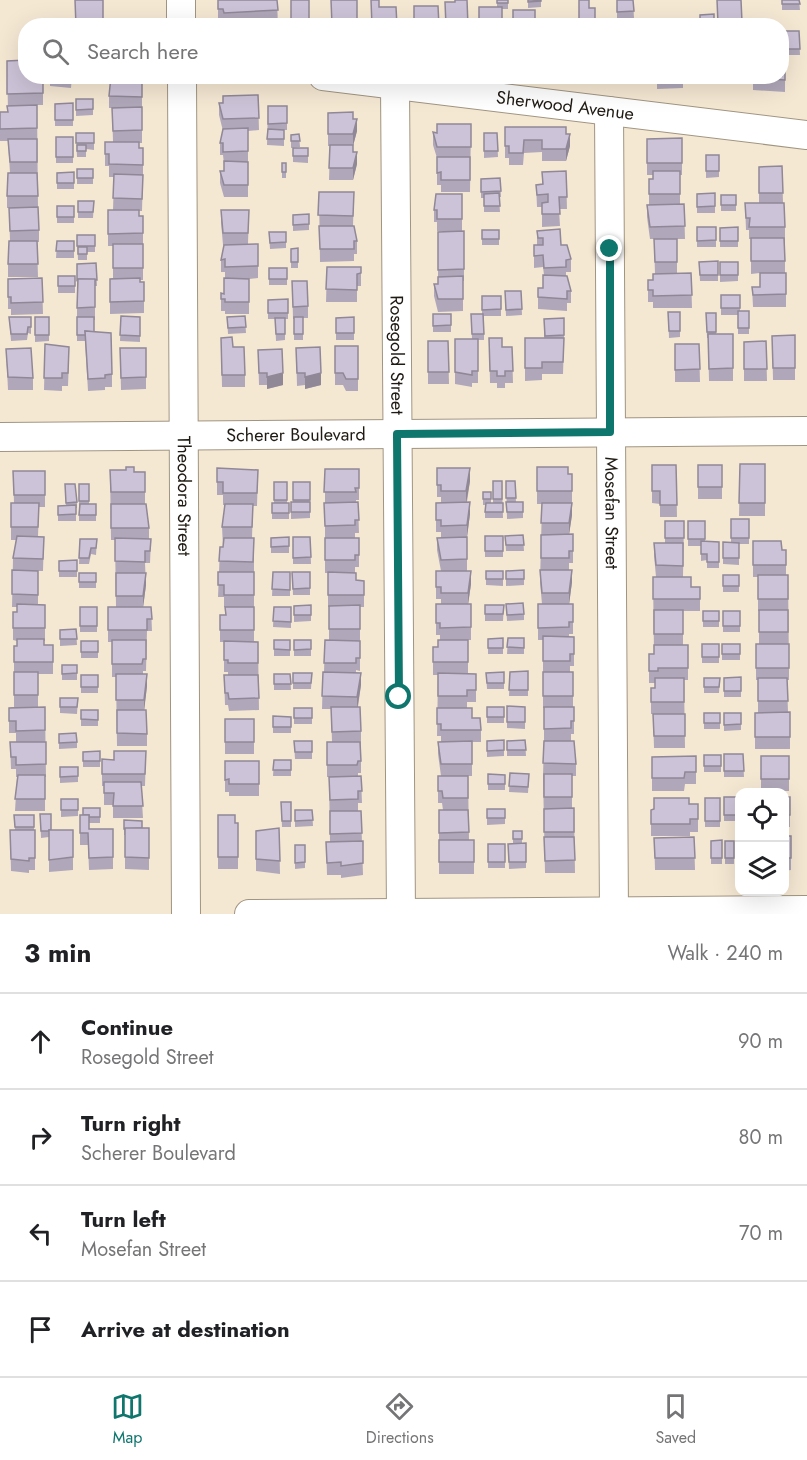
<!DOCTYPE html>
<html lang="en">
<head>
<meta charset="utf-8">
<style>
  body { margin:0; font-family:Jost,sans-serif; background:#f2f2f2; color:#202124 }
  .controls { position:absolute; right:18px; bottom:18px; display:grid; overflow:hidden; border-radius:12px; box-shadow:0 6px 24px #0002 }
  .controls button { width:54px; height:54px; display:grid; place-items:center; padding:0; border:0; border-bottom:2px solid #e0e0e0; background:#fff; color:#202124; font:30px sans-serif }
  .stop { position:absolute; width:18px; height:18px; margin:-14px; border:4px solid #0f766e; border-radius:50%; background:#fff }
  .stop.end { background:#0f766e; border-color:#fff; box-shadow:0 2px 6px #0008 }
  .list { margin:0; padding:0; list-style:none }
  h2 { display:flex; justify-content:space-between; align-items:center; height:78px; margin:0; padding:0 24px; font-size:26px }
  h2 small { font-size:20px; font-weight:400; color:#757577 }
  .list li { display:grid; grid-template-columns:39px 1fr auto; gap:18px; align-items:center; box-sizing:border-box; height:96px; padding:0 24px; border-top:2px solid #e0e0e0 }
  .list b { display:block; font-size:22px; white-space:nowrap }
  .list p { margin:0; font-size:20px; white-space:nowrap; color:#757577 }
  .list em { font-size:20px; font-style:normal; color:#757577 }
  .icon { flex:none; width:33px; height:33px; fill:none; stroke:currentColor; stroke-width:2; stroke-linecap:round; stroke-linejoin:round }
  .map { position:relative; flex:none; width:807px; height:914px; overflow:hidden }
  .search { position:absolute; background:#fff; box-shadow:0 6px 24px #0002; left:18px; right:18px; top:18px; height:66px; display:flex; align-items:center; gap:15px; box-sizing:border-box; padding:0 21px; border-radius:24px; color:#757577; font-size:22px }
  .sheet { height:462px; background:#fff }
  nav { display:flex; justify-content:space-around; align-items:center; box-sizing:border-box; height:84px; border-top:2px solid #e0e0e0; background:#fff; font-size:16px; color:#757577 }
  nav a { display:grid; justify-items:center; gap:3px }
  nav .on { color:#0f766e }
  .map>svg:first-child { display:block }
</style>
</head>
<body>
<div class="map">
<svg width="807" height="914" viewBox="0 0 807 914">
  <rect width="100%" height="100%" fill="#f5e8d3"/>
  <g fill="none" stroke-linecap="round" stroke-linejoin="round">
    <g stroke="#a19582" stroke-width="30">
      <g id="minor">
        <polyline points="181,0 181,26"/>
        <path id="s1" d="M182,76L186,914"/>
        <path id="s2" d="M323,76L807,135"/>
        <path id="s3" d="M395,85L401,914"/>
        <path id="s4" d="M609,111L614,914"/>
        <path id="s5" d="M0,437L807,431"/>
        <polyline points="249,914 807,910"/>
      </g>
    </g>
    <use href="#minor" stroke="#fff" stroke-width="28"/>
  </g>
  <g fill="#b0a8ba">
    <polygon points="218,0 277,0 278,26 218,26"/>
    <polygon points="497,0 508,0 508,9 502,9 497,7"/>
    <polygon points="528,0 541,0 541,7 528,8"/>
    <polygon points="617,0 633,0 634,18 617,18"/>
    <polygon points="717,0 741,0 742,26 718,26"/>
    <polygon points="782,0 799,0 800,10 782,10"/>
    <polygon points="782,31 799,31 800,55 782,55"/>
    <polygon points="7,61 26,76 43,76 43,105 37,105 38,207 39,230 39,242 37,242 38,277 8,277 8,264 10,241 9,208 7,208 7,196 10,173 8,141 0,141 0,112 8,112"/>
    <polygon points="785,61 785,92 753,90 753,76"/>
    <polygon points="50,76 72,76 71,88 50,86"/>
    <rect x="555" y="76" width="22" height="4"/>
    <polygon points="595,76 609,76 609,79"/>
    <polygon points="629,76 646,76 646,83 633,82 633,77"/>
    <polygon points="657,76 683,76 683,88 657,89"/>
    <rect x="687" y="76" width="19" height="5"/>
    <polygon points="140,80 142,93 142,143 139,143 139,148 143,148 143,175 142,211 139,211 139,216 143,216 143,280 140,280 140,282 144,282 144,313 110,314 110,279 113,278 113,246 108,246 108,210 113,210 114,177 109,177 109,166 105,166 105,142 113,142 112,108 109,108 109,96"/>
    <polygon points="258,95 259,130 248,131 248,197 224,197 220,183 220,171 224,171 224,164 223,155 220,155 220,143 223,131 219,115 219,103"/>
    <polygon points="76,99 93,99 93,115 76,116"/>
    <polygon points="73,103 73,126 55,126 55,104"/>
    <polygon points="268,106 287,106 287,130 273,130 284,130 284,146 267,145"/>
    <polygon points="328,113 353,119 357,131 353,146 353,152 357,164 353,180 329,180 330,146 328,146"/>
    <polygon points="471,124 470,192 441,192 441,185 437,185 437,158 433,145 433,132 437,133"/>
    <polygon points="505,127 566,134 570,146 566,161 542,161 542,152 524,153 523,165 509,165 509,158 505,158"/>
    <polygon points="76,133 94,133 94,150 86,149 86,157 77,157"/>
    <polygon points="484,133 497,133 498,157 484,158"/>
    <polygon points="299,134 300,147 291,148 291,135"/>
    <rect x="56" y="137" width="17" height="26"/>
    <polygon points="682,138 682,175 680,175 680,204 684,204 685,239 650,239 647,217 647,205 649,205 649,179 653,179 653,175 647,175 647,139"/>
    <polygon points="293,148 308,148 308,163 293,162"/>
    <polygon points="706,155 719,155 719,177 706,178"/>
    <rect x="282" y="163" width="4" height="15"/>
    <polygon points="782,166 783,203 785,227 785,273 786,273 786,307 753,307 752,287 760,287 760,273 751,274 751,239 749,239 749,230 746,230 745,203 759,203 759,167"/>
    <rect x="77" y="169" width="16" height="15"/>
    <polygon points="566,171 567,209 559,209 560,226 542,227 542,207 537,207 536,185 542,184 542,172"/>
    <polygon points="74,172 74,189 57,189 57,173"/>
    <polygon points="500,178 501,197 499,197 500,212 484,212 484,198 481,198 481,179"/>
    <polygon points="319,192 354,192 353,226 357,241 357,254 354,254 354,261 320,262"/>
    <polygon points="715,193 715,213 697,213 697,194"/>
    <polygon points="462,194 462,231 464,231 464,281 463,281 463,311 438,312 434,296 434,284 438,284 438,232 455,231 437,231 437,222 434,222 434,210"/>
    <rect x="721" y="195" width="15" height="16"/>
    <polygon points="78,201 94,201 93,218 78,218"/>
    <rect x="57" y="206" width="17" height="17"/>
    <polygon points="221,210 249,210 248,244 258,266 258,278 249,279 249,314 225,314 225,311 221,311 221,293 224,294 225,278 225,272 221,272 221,260 224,245 223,245 221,222"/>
    <polygon points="309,214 309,230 293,231 293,215"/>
    <rect x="697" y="227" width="19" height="20"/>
    <polygon points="738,227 738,247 720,247 720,228"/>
    <rect x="482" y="230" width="17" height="15"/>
    <polygon points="537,231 561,245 571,259 571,272 566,272 566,276 571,291 571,303 567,303 567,311 538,309 538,297 543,288 544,275 543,267 534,268 534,245 537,245"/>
    <polygon points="269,232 286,232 286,248 270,249"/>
    <polygon points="77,235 95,235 95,252 87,252 87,260 78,260"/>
    <polygon points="654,239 677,239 677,273 691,273 692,308 653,308 653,302 648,302 648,280 653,280 655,274"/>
    <polygon points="57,241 74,241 74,258 56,258"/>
    <polygon points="298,248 298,268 291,268 291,249"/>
    <polygon points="718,261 718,281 700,281 699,262"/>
    <polygon points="720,262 738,262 738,281 720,282"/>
    <polygon points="96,263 97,286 95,286 95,320 94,320 94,332 112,374 112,387 105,387 105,390 88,391 85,341 77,341 77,264"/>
    <polygon points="327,267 361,267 361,286 357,286 357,302 326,302"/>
    <rect x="269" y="268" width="18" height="17"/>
    <rect x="58" y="276" width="17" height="17"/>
    <polygon points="42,278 43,314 11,315 11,309 8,309 8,279"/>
    <polygon points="292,281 308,306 308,318 303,318 303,340 294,340 294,319 293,319"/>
    <polygon points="505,291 521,291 522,315 506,316"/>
    <polygon points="721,295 740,295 740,311 749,311 749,334 738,334 738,315 721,315"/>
    <polygon points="482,296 501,296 501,316 484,316 484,340 478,340 478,383 472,383 472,387 455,384 455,339 472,339 471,314 482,314"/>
    <polygon points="288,299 288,319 285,319 285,340 276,341 275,319 268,319 268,300"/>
    <polygon points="668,312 680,312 680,337 669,338"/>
    <polygon points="706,313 716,313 716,334 733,334 733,381 709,381 708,338 707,338"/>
    <rect x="433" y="314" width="18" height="18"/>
    <polygon points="121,316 140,317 140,342 120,341"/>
    <polygon points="245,316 246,333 228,334 227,317"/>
    <polygon points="9,317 31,317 31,334 28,333 27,340 11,341"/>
    <polygon points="35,317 49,317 49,341 35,342"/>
    <polygon points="354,317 354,340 336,340 336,318"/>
    <polygon points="564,318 564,341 563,374 542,374 542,380 525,381 525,338 544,338 544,319"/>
    <polygon points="795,335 795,380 773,380 772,336"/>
    <polygon points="221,338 245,375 245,387 222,387"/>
    <polygon points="489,338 502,347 512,347 513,383 505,383 505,388 497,388 497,383 490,383"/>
    <polygon points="428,341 448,341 449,384 428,384"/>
    <polygon points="766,341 767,381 744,381 744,342"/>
    <polygon points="45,344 69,359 68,386 62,386 62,391 44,390"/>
    <polygon points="675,344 699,344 700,382 675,382"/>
    <polygon points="335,346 358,346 358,391 346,391 343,385 335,385"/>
    <polygon points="120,348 146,348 146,389 121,390"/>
    <polygon points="296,348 321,385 305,389 305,385 297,386"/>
    <polygon points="6,349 33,378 33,390 8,390"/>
    <polygon points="258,350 283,385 267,389 267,385 259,385"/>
    <polygon points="740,464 765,464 765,516 739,516"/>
    <polygon points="652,465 676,465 677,517 660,517 660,504 652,503"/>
    <rect x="698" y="465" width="24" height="34"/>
    <polygon points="537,467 568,474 572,474 572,515 569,534 573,534 573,563 569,563 569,570 572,582 569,604 573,604 573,634 569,634 569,637 574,637 574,666 570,666 570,672 573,672 573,707 574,707 574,734 571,734 571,741 576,764 576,776 572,776 572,808 574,808 575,873 545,873 543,776 544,741 544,708 543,708 543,640 538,640 538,604 542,604 540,582 542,504 537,504"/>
    <polygon points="217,468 258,470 257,506 253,506 252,538 254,538 254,641 258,642 259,710 229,711 228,705 225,705 224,675 228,675 228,672 224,672 224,642 220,642 220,615 226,615 225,607 224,607 224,597 218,597 220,547 223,547 222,527 225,505 223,505 223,495 217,495"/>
    <polygon points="437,468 470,481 467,502 470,514 467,537 467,571 471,584 468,604 471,616 471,640 468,640 468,674 476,674 476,702 467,702 467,708 472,718 481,730 481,742 472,742 472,776 468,776 469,840 474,840 474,874 439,874 439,810 443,810 442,803 438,803 438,776 441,776 438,754 438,742 441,742 441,736 437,736 438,675 433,675 433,647 438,647 440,640 440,635 436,635 436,604 441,604 441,599 436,599 436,571 441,571 437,550 437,538 441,538 441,532 436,532 436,503 441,503 441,497 437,497"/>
    <polygon points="325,469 359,469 359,500 356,500 356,502 358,502 359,533 355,533 355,538 359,538 359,567 355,567 355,573 356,580 364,581 364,607 360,607 360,671 356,670 356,673 361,685 358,707 361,731 361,773 358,773 358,776 361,776 362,803 358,803 358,811 361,811 363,875 341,878 341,875 327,875 326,842 330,842 329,777 327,777 327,742 332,742 331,709 322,709 323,672 324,672 325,640 329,640 329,607 328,607 328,573 325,573"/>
    <polygon points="110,470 145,472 145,504 149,528 149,539 151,539 150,563 145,563 146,585 143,607 151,607 152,631 147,631 146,671 143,671 143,674 147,686 144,710 147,734 147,746 117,746 116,677 112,677 112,642 108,642 108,607 116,607 115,540 111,540"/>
    <polygon points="13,471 45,471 45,507 39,507 38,537 44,537 43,571 38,571 38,604 45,605 45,641 44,641 44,645 53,645 53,674 38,674 38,707 45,707 46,777 45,777 45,811 15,811 17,777 16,777 16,769 11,769 10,742 16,742 16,733 9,733 9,708 14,707 14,646 17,646 17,641 13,640 13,612 17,612 17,607 12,607 13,558 16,540 11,540 11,503 14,503"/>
    <polygon points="493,481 502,481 503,518 485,518 485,505 483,505 483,492 491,492 491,503 493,503"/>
    <polygon points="506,481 515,481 516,502 523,502 523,518 507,519"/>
    <polygon points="274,482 287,482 287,503 289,503 289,519 272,519 272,503 274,503"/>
    <polygon points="293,482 310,482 310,518 291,519 291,502 293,502"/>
    <polygon points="65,484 77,502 77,508 76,508 76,521 58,521 58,506 66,506"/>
    <polygon points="79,484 89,484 89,504 96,504 96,521 79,521"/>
    <polygon points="731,519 749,519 749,544 739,544 739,565 723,564 723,542 731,543"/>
    <polygon points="665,521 684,521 683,577 700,599 700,611 683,611 683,645 688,645 688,680 684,680 685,748 654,748 653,714 651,714 651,688 655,688 655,683 649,683 649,654 654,654 653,577 656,577 654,555 654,543 665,543"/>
    <polygon points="688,521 705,521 705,541 719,542 719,568 707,568 707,560 701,561 701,546 688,546"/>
    <polygon points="523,535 524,551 506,551 505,536"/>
    <rect x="485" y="536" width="18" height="21"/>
    <polygon points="289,537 289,553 271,553 271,538"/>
    <polygon points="293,537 310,537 311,564 293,564"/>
    <polygon points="80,539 97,539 96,555 91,554 89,564 79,564"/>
    <polygon points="753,541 782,550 786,550 786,575 788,575 789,668 789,680 787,680 788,712 790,712 790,749 755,749 755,713 758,713 758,680 756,680 756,644 759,644 759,611 758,611 758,577 753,577"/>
    <polygon points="77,560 77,577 59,577 59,561"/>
    <polygon points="524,570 524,585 506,586 506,571"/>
    <polygon points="486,571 503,571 503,586 486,585"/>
    <polygon points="273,572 290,572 290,596 272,596"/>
    <polygon points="292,572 310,572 310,595 293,595"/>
    <rect x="79" y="573" width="17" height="15"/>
    <rect x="723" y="575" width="16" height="17"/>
    <polygon points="506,604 524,614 524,620 507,621"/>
    <polygon points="311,605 311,621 294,622 294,606"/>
    <polygon points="485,605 504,605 503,621 485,621"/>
    <rect x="80" y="607" width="17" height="25"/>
    <polygon points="274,607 291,607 291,628 273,627"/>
    <rect x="703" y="611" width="16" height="16"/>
    <rect x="723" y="611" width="17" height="21"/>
    <polygon points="76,629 77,645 60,646 60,630"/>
    <polygon points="503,638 503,654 488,654 488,639"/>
    <polygon points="508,638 524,638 524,654 507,654"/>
    <rect x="274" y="640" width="16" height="16"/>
    <rect x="294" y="640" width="17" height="16"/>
    <rect x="81" y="641" width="17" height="17"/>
    <rect x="702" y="644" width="17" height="19"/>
    <rect x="722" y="644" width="18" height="16"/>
    <rect x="62" y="665" width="15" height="15"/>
    <polygon points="528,671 528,696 509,696 510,672"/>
    <polygon points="504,672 504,689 487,689 486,673"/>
    <polygon points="293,673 312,673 311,689 293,689"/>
    <polygon points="274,674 290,674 291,690 274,690"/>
    <rect x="81" y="675" width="17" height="18"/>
    <polygon points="741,677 741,697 724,697 724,678"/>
    <polygon points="704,678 720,678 719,693 704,693"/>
    <polygon points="60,698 78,698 77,714 60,713"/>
    <polygon points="507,706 525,707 525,729 507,728"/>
    <rect x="487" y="707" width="17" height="16"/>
    <rect x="294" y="708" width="18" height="16"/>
    <rect x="81" y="710" width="17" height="16"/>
    <rect x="704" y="713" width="16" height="16"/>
    <polygon points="724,713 741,713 741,730 724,731"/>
    <polygon points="273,716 291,717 291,733 273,733"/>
    <rect x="225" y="719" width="29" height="35"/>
    <polygon points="59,734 77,742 77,748 59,749"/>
    <polygon points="504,740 504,756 487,757 487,741"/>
    <polygon points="525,740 526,756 507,756 507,741"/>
    <polygon points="294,741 312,741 312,759 295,759"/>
    <polygon points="100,751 100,767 83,767 83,752"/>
    <polygon points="146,751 145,786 141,786 143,818 113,818 113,805 104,805 104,786 102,786 102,759 114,760"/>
    <polygon points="724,754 743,754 744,777 724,777"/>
    <rect x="704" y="755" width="17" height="17"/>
    <polygon points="696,756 696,784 685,784 684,791 652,791 652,757"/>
    <rect x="761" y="756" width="28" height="35"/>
    <polygon points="274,760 291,760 291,776 273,776"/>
    <polygon points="225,761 259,761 259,796 229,796 229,792 225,792"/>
    <polygon points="60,767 78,767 78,782 60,783"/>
    <polygon points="510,773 529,774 528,793 509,792"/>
    <polygon points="488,774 505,775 505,790 488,790"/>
    <rect x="724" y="797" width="16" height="24"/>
    <polygon points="784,797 790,797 790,827 786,827 786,834 784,834"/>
    <rect x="705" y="798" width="15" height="29"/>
    <polygon points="61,799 78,799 78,816 61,817"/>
    <polygon points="281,802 291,802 291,827 282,827"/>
    <polygon points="689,804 698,804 698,832 690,832 690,836 651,836 651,810"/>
    <polygon points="100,808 100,823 89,823 89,829 113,829 113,869 89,870 88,845 80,845 80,815 83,815"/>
    <polygon points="487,809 505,809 505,824 487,825"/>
    <polygon points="295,810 312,810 313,826 295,827"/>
    <polygon points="40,814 51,830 73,830 73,870 49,872 49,837 41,838"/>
    <polygon points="14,815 34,815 34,830 35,830 35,870 29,870 29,873 11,871 10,830 15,830"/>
    <polygon points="218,815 235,823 238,823 238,869 218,869"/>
    <polygon points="124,820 142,828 149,828 149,870 125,869 125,835 124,835"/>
    <polygon points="279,828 280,874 256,871 256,831"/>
    <polygon points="513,831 522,831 522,843 526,843 526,868 509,869 508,844 513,843"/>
    <polygon points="784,836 791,836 791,870 784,871"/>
    <polygon points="694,837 695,870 655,870 654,838"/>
    <polygon points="722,840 722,864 711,864 711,841"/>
    <rect x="725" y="841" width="9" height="23"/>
    <rect x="488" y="844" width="17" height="24"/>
    <polygon points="295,845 305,845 305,868 295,869"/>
  </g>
  <g fill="#908897">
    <polygon points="357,119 357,131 353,146 353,134"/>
    <polygon points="570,134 570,146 566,161 566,149"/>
    <polygon points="357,152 357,164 353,180 353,168"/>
    <polygon points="283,373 283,385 267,389 267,377"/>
    <polygon points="321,373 321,385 305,389 305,377"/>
    <polygon points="470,468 470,481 466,504 466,491"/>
    <polygon points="470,502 470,514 467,537 467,525"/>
    <polygon points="572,503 572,515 569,535 569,523"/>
    <polygon points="572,570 572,582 569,605 569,593"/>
    <polygon points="471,571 471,584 468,605 468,593"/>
    <polygon points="146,573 146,585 143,608 143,596"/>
    <polygon points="361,673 361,685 357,710 357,697"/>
    <polygon points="147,674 147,686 144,712 144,700"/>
  </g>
  <g fill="#cdc3d8" stroke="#908897" stroke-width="1.5">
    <polygon points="75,0 103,0 103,26 76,26"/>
    <polygon points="218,0 277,0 278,10 224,13 223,9 218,9"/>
    <rect x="291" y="0" width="18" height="26"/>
    <polygon points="331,0 357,0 357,25 332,25"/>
    <polygon points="371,0 379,0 379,7 396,7 397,26 372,26"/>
    <polygon points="455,0 467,0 468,26 446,26 445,2 455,2"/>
    <rect x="497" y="0" width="11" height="3"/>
    <polygon points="528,0 541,0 541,1 528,2"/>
    <polygon points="579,0 589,0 589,8 595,8 595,26 579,25"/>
    <polygon points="617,0 633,0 634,11 617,12"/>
    <polygon points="717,0 741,0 742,22 718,23"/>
    <polygon points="782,0 799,0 800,4 782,4"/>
    <polygon points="414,6 438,6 439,26 414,26"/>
    <rect x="479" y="7" width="23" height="19"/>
    <rect x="513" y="10" width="22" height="16"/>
    <polygon points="714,14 714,26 700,26 700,15"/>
    <polygon points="782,31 799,31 800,49 782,49"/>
    <polygon points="26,60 26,76 43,76 43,93 7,94 7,61"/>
    <polygon points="782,61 785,61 785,80 753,78 753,76 782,76"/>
    <polygon points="50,76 71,76 71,82 50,80"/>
    <polygon points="111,76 140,76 139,80 142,80 142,97 109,96"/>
    <polygon points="258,95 259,118 223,119 219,103 223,103 223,96"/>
    <polygon points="76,99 93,99 93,109 76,110"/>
    <polygon points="73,103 73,120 55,120 55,104"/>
    <polygon points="37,105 37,128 0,129 0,112 8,112 7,106"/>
    <polygon points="268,106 287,106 287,123 268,124"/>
    <polygon points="142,107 142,130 113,131 112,108"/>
    <polygon points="353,112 353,119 357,119 353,134 328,134 328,113"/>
    <polygon points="437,124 471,124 471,147 437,147 433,132 437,133"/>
    <polygon points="505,127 566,127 566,134 570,134 566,149 542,149 542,140 524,140 523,153 509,153 509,146 505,146"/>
    <polygon points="248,128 248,151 223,152 223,143 220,143 223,129"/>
    <polygon points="268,129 284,130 284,139 267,139"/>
    <rect x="76" y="133" width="18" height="10"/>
    <polygon points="484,133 497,133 498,151 484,151"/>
    <polygon points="299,134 300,141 291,141 291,135"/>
    <rect x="56" y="137" width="17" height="20"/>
    <polygon points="682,138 682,163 647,163 647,139"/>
    <polygon points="8,139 37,139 37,162 10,162"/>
    <polygon points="105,142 139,142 139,148 143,148 143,165 109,164 109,154 105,154"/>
    <rect x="77" y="145" width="9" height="6"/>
    <polygon points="330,145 353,145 353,152 357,152 353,168 329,168"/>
    <rect x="293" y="148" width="15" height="8"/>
    <rect x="706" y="155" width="13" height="16"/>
    <polygon points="437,157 470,157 470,180 441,180 441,172 437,173"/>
    <polygon points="224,161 248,162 248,185 224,185 220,171 224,171"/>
    <rect x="282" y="163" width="4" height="9"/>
    <polygon points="782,166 783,193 759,193 759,167"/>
    <rect x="77" y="169" width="16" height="9"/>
    <polygon points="566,171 567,197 559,197 560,214 542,214 542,203 548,202 548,194 537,195 536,185 543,184 542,172"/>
    <polygon points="653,171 680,171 680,194 649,194 649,179 653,179"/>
    <polygon points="74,172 74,183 57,183 57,173"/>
    <polygon points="8,173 37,173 38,196 7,196"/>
    <polygon points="114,174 143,175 142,199 113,198"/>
    <polygon points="500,178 501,191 481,192 481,179"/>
    <polygon points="319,192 354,192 353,216 318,215"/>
    <polygon points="499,193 500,206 484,206 484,194"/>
    <polygon points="715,193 715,206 697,207 697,194"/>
    <polygon points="436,194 462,194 462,219 437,219 437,210 434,210"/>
    <rect x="721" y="195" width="15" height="10"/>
    <polygon points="78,201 94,201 93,212 78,212"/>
    <polygon points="745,203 784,203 785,227 749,227 750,218 746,218"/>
    <polygon points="684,204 685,226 650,227 647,205"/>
    <rect x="57" y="206" width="17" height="11"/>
    <polygon points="38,207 39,230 10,231 9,208"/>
    <polygon points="108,210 139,210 139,216 143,216 143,233 108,234"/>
    <polygon points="221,210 249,210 248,233 223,233"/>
    <polygon points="309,214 309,224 293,225 293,215"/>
    <polygon points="319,226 354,226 357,241 354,241 354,249 320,249"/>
    <polygon points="697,227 716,227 716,240 697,241"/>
    <polygon points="738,227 738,241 720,241 720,228"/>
    <polygon points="560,229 561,245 567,245 571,259 566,260 566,267 544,268 543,255 534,256 534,245 543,245 543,238 538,238 537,231"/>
    <rect x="482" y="230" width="17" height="9"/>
    <polygon points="464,231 464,269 438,270 438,232"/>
    <polygon points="269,232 286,232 286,242 270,243"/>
    <rect x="77" y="235" width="18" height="11"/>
    <polygon points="751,238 784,238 785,261 751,261"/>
    <polygon points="654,239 677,239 677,262 655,262"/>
    <polygon points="9,241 37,241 38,264 8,264"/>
    <polygon points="57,241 74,241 74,251 56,251"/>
    <rect x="113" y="244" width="30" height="24"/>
    <polygon points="258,244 258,266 225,267 225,259 221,260 224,245"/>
    <rect x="78" y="247" width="9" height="7"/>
    <polygon points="298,248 298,262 291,262 291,249"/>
    <polygon points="718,261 718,275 700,275 699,262"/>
    <rect x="720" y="262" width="18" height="13"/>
    <polygon points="96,263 97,280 78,279 77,280 77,264"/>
    <polygon points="327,267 361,267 361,273 357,274 357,290 326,289"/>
    <rect x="269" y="268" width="18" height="11"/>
    <polygon points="691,273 692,295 653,296 653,290 648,290 648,280 653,280 653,274"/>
    <polygon points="760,273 786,273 786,294 753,295 752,287 760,287"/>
    <polygon points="543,275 567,276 571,291 567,291 567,299 538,297 538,288 543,288"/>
    <rect x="58" y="276" width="17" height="10"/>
    <polygon points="463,276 463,299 438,299 434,284 438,284 438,277"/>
    <polygon points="42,278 43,302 11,303 11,297 8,297 8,279"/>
    <polygon points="140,278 140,282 144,282 144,301 110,302 110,279"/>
    <polygon points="224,278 249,279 249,302 225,302 225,299 221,299 221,293 224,294"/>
    <polygon points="78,279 95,279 95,307 77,308"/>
    <polygon points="292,281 307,281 308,306 293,307"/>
    <polygon points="505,291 521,291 522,309 506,310"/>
    <rect x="721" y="295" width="19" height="13"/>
    <polygon points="482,296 501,296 501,309 482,310"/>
    <polygon points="288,299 288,313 268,313 268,300"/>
    <rect x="738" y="311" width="11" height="17"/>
    <polygon points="668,312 680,312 680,331 669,331"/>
    <polygon points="706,313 716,313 716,332 707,332"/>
    <polygon points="433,314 451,314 451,325 433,326"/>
    <polygon points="471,314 483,314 484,334 472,334"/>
    <polygon points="121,316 140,317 140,336 120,335"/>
    <polygon points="245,316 246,327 228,328 227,317"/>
    <polygon points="9,317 31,317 31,327 28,327 27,334 11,334"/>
    <rect x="35" y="317" width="14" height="18"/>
    <polygon points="77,317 94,317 94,332 85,331 86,335 77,335"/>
    <rect x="294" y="317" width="9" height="17"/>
    <polygon points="354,317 354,333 336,333 336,318"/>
    <polygon points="275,318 285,318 285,334 276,334"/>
    <polygon points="564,318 564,335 545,336 544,319"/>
    <polygon points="85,331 111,333 112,374 105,375 105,378 88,379"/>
    <polygon points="708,334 733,334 733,368 709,369"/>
    <polygon points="795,335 795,368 773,368 772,336"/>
    <polygon points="232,337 233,347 244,347 245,375 222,375 221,338"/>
    <polygon points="489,338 502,338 502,347 512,347 513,371 505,371 505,376 497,376 497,371 490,371"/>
    <polygon points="525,338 564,338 563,362 542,362 542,368 525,368"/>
    <polygon points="455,339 478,339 478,371 472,371 472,375 455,372"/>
    <polygon points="428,341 448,341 449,372 428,372"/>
    <polygon points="766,341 767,369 744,369 744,342"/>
    <polygon points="45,344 69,347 68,373 62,373 62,378 44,378"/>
    <polygon points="675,344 699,344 700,369 675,370"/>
    <polygon points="335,346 358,346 358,379 346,379 343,373 335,373"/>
    <polygon points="320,347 321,373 305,377 305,373 297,373 296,348"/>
    <polygon points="31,348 33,378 8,377 6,349"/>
    <polygon points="120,348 146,348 146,377 121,378"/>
    <polygon points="282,349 283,373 267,377 267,373 259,373 258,350"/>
    <polygon points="740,464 765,464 765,503 739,503"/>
    <polygon points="652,465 676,465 677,505 660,505 660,491 652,491"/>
    <rect x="698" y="465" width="24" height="22"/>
    <polygon points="126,467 134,467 134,472 145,472 145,492 111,492 110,470 126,470"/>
    <polygon points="537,467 568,467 568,474 572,474 572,491 537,491"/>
    <polygon points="217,468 258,470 257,493 223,493 223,482 217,482"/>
    <polygon points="437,468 470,468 466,491 441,491 441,485 437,485"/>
    <polygon points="325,469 359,469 359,488 355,488 356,492 324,492"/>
    <polygon points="13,471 45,471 45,495 14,495"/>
    <rect x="493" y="481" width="9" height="18"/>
    <polygon points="506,481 515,481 516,498 506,498"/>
    <rect x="274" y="482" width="13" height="18"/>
    <rect x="293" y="482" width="17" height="18"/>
    <polygon points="65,484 75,484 77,502 66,503"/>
    <rect x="79" y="484" width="10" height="17"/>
    <rect x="483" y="492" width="8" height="7"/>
    <rect x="291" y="502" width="19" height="10"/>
    <polygon points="358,502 359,520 355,520 355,525 325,526 324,503"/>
    <polygon points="470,502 467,525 441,526 441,520 436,520 436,503"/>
    <polygon points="506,502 523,502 523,512 507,512"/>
    <polygon points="11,503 39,503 38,527 11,527"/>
    <rect x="272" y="503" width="17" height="10"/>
    <polygon points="486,503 503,503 503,512 485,512"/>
    <polygon points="542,503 572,503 569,523 541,523"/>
    <polygon points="80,504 96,504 96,515 79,515"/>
    <polygon points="111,504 146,504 149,528 111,528"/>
    <polygon points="225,504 253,504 252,527 222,527"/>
    <polygon points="76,505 76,514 58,515 58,506"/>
    <rect x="731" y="519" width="18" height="19"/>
    <rect x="665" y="521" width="19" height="17"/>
    <rect x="688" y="521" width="17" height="18"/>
    <polygon points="573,534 573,551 569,551 569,558 541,558 541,535"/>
    <polygon points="523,535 524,545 506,545 505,536"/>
    <polygon points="17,536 44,537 43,559 13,558"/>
    <rect x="485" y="536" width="18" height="15"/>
    <polygon points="289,537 289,546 271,547 271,538"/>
    <polygon points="293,537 310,537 311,557 293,558"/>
    <polygon points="467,537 467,559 441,560 437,538"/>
    <polygon points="115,538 151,539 150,551 145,551 145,562 115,561"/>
    <polygon points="224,538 254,538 253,562 219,561 220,547 223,547"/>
    <polygon points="325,538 359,538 359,555 355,555 355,560 325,560"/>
    <polygon points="80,539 97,539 96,548 91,548 89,558 79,558"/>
    <polygon points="701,541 719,542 719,562 707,562 707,554 701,554"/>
    <polygon points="753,541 781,541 782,550 786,550 786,565 753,565"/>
    <polygon points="723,542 739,543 739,558 723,558"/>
    <polygon points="654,543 683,543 683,566 656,565"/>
    <polygon points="77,560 77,571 59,571 59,561"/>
    <polygon points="12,570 38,571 38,595 12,594"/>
    <polygon points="524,570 524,579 506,579 506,571"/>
    <polygon points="540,570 572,570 569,593 542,593"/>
    <polygon points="436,571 471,571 468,593 441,593 441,587 436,587"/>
    <rect x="486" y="571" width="17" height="8"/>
    <polygon points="218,572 254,572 254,595 224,595 224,585 218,585"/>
    <polygon points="273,572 290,572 290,590 272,589"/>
    <polygon points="292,572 310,572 310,588 293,589"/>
    <polygon points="328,572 356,573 356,580 364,581 364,595 328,595"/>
    <rect x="79" y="573" width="17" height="9"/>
    <polygon points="116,573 146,573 143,596 116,596"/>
    <rect x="723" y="575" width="16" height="11"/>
    <rect x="758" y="575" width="30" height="24"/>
    <polygon points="653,577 691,577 691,587 700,587 700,599 653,599"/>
    <polygon points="523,603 524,614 507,615 506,604"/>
    <polygon points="17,604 45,605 45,628 13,628 13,612 17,612"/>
    <polygon points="436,604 471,604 471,627 440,628 440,623 436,623"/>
    <polygon points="538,604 573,604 573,622 569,622 569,627 538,628"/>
    <polygon points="311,605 311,615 294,615 294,606"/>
    <polygon points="360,605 360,629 329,629 329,606"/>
    <polygon points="485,605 504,605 503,614 485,614"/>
    <rect x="80" y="607" width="17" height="19"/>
    <polygon points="108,607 151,607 152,619 147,619 147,630 108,630"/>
    <polygon points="225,607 254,607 254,630 220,630 220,615 226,615"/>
    <polygon points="274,607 291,607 291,622 273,621"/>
    <rect x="654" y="610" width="29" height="24"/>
    <rect x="759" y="610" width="29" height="22"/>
    <rect x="703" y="611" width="16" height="10"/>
    <rect x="723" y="611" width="17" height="15"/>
    <polygon points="76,629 77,639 60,639 60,630"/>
    <polygon points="543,636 574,637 574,654 570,654 570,661 543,661"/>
    <polygon points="503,638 503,648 488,648 488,639"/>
    <polygon points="508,638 524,638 524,648 507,647"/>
    <polygon points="17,639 44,639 44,645 53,645 53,662 14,662 14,646 17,646"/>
    <polygon points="112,640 146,640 146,659 143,659 142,664 112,664"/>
    <polygon points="274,640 290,640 290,650 274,649"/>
    <polygon points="294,640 311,640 311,649 294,650"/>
    <polygon points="325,640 360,641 360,658 356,658 356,663 324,663"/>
    <polygon points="438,640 468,640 468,662 433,662 433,647 438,647"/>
    <rect x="81" y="641" width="17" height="11"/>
    <polygon points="224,641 258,642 258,663 228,663 228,660 224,660"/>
    <rect x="702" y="644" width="17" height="13"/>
    <rect x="722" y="644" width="18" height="10"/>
    <rect x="756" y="644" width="33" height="24"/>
    <polygon points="654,645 688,645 688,668 658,668 658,671 649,671 649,654 654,654"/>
    <polygon points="62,665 77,665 77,673 62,674"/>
    <polygon points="528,671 528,690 509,690 510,672"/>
    <rect x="14" y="672" width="24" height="23"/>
    <polygon points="323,672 361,673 357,697 322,696"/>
    <polygon points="504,672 504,683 487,683 486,673"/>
    <rect x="543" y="672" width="30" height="24"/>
    <polygon points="293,673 312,673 311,683 293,683"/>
    <polygon points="438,673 476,674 476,690 467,690 467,696 438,696"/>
    <polygon points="116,674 147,674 144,700 116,700"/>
    <polygon points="274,674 290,674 291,684 274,684"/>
    <rect x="81" y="675" width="17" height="12"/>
    <polygon points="224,675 258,675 259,698 229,699 228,693 225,693"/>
    <polygon points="741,677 741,691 724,691 724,678"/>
    <polygon points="655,678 684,678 684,702 651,702 651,688 655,688"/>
    <polygon points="704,678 720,678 719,687 704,687"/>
    <polygon points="758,678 787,678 788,701 758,701"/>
    <polygon points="60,698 78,698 77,707 60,707"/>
    <polygon points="507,706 525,707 525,722 507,722"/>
    <polygon points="45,707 45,730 16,731 16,721 9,721 9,708"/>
    <polygon points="331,707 360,707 361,731 332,732"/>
    <rect x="487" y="707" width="17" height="10"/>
    <polygon points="544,707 574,707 574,721 571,721 571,728 544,729"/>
    <rect x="294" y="708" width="18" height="10"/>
    <polygon points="437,708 472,708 472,718 480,718 481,730 441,730 441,724 437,724"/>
    <polygon points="81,710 98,710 98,720 81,719"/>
    <polygon points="117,710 146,710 147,734 117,733"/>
    <polygon points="790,712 790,737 755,737 755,713"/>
    <rect x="704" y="713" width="16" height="10"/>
    <polygon points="724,713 741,713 741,724 724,725"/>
    <polygon points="653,714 685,714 685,736 654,736"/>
    <polygon points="273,716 291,717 291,727 273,727"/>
    <rect x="225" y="719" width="29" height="23"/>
    <polygon points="76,733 77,742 59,743 59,734"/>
    <polygon points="504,740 504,750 487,751 487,741"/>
    <polygon points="525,740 526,750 507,750 507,741"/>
    <polygon points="294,741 312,741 312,752 295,752"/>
    <polygon points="472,741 472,764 441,764 438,742"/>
    <polygon points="544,741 574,741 576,764 543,763"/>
    <polygon points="10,742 46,742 46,764 16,765 16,757 11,757"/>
    <polygon points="327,742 360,742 361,761 358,761 357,765 327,765"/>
    <polygon points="100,751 100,761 83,761 83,752"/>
    <polygon points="114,751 146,751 145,774 102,774 102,759 114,760"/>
    <polygon points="724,754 743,754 744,771 724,771"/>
    <rect x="704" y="755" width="17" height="11"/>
    <polygon points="696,756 696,772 685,772 684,778 652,778 652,757"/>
    <rect x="761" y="756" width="28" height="23"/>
    <polygon points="274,760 291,760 291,770 273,770"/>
    <polygon points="225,761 259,761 259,784 229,784 229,779 225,780"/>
    <polygon points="60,767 78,767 78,776 60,777"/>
    <polygon points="510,773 529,774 528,787 509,786"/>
    <polygon points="488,774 505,775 505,784 488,784"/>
    <rect x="544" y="774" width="28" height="23"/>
    <polygon points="18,775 45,775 45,799 15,799"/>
    <polygon points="361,776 362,791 358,791 358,799 330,800 329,777"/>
    <polygon points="438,776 468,776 468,798 443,798 442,791 438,791"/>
    <polygon points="104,782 141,782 143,806 113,806 114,793 104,793"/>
    <rect x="724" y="797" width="16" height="18"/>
    <polygon points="784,797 790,797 790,815 786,815 786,821 784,821"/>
    <polygon points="654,798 689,798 689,804 698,804 698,819 690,819 690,824 651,824 651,810 654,809"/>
    <rect x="705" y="798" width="15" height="23"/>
    <rect x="61" y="799" width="17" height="11"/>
    <polygon points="281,802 291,802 291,821 282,821"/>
    <polygon points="83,808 100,808 100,817 89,817 89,815 83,815"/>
    <polygon points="574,808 574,832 544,832 544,809"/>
    <rect x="487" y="809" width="18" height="9"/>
    <polygon points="295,810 312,810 313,820 295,821"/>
    <polygon points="439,810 468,810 469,832 439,833"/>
    <polygon points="330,811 361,811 362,833 330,834"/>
    <polygon points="40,814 51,814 51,830 49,830 49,831 41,831"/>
    <polygon points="14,815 34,815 34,827 15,827"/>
    <polygon points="80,815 89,815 89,829 113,829 113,857 89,858 88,833 80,833"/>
    <polygon points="218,815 235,815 235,823 238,823 238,857 218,857"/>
    <polygon points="124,820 142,821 142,828 124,829"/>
    <polygon points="125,828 149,828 149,858 125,857"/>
    <polygon points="279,828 280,861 256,859 256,831"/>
    <polygon points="10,830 35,830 35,858 29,858 29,861 11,859"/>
    <polygon points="49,830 73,830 73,857 49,860"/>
    <rect x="513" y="831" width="9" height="8"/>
    <rect x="784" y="836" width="7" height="22"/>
    <polygon points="544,837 574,837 575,860 545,861"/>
    <polygon points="694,837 695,858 655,858 654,838"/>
    <rect x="439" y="840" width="35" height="22"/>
    <polygon points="722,840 722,858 711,858 711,841"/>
    <polygon points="363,841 363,863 341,866 341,862 327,863 326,842"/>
    <rect x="725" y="841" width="9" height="17"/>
    <polygon points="526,843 526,862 509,862 508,844"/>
    <rect x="488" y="844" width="17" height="18"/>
    <polygon points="295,845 305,845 305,862 295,863"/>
  </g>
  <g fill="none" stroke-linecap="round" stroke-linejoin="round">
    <polyline stroke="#0f766e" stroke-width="8" points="399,697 397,434 610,432 610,249"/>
  </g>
  <g text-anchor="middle" stroke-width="4.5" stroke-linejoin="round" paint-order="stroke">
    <g font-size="18" fill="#1f1a13" stroke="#fff">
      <text dy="6" stroke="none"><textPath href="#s2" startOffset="244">Sherwood Avenue</textPath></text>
      <text dy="6" stroke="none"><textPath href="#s3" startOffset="270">Rosegold Street</textPath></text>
      <text dy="6" stroke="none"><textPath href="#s5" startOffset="296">Scherer Boulevard</textPath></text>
      <text dy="6" stroke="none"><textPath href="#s1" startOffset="420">Theodora Street</textPath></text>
      <text dy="6" stroke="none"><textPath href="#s4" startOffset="402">Mosefan Street</textPath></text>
    </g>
  </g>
</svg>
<div class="controls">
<button><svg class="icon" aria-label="locate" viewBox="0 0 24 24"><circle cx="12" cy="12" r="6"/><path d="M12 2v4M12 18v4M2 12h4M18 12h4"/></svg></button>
<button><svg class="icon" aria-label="layers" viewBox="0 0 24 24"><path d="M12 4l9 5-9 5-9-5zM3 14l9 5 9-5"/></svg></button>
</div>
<div class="stop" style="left:399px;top:697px"></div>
<div class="stop end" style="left:610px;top:249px"></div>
<div class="search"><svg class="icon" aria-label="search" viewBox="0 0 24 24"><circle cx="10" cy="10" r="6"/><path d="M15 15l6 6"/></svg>Search here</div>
</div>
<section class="sheet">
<h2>3 min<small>Walk · 240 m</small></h2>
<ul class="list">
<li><svg class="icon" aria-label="ahead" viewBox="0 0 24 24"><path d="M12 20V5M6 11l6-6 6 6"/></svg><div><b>Continue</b><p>Rosegold Street</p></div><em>90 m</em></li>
<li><svg class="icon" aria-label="right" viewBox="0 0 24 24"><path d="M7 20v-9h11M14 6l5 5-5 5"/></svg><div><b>Turn right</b><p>Scherer Boulevard</p></div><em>80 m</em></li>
<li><svg class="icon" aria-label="left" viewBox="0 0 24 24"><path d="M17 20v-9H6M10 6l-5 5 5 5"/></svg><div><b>Turn left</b><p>Mosefan Street</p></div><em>70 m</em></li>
<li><svg class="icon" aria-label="arrive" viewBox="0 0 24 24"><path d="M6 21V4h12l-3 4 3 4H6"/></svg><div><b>Arrive at destination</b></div></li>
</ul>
</section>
<nav>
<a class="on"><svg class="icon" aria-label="map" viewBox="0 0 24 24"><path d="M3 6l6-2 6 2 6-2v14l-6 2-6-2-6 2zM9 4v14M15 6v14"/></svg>Map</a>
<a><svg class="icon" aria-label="directions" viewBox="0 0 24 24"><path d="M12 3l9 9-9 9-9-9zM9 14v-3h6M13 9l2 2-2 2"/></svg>Directions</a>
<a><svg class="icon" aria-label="saved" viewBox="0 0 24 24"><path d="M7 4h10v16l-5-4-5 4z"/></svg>Saved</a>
</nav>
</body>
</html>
